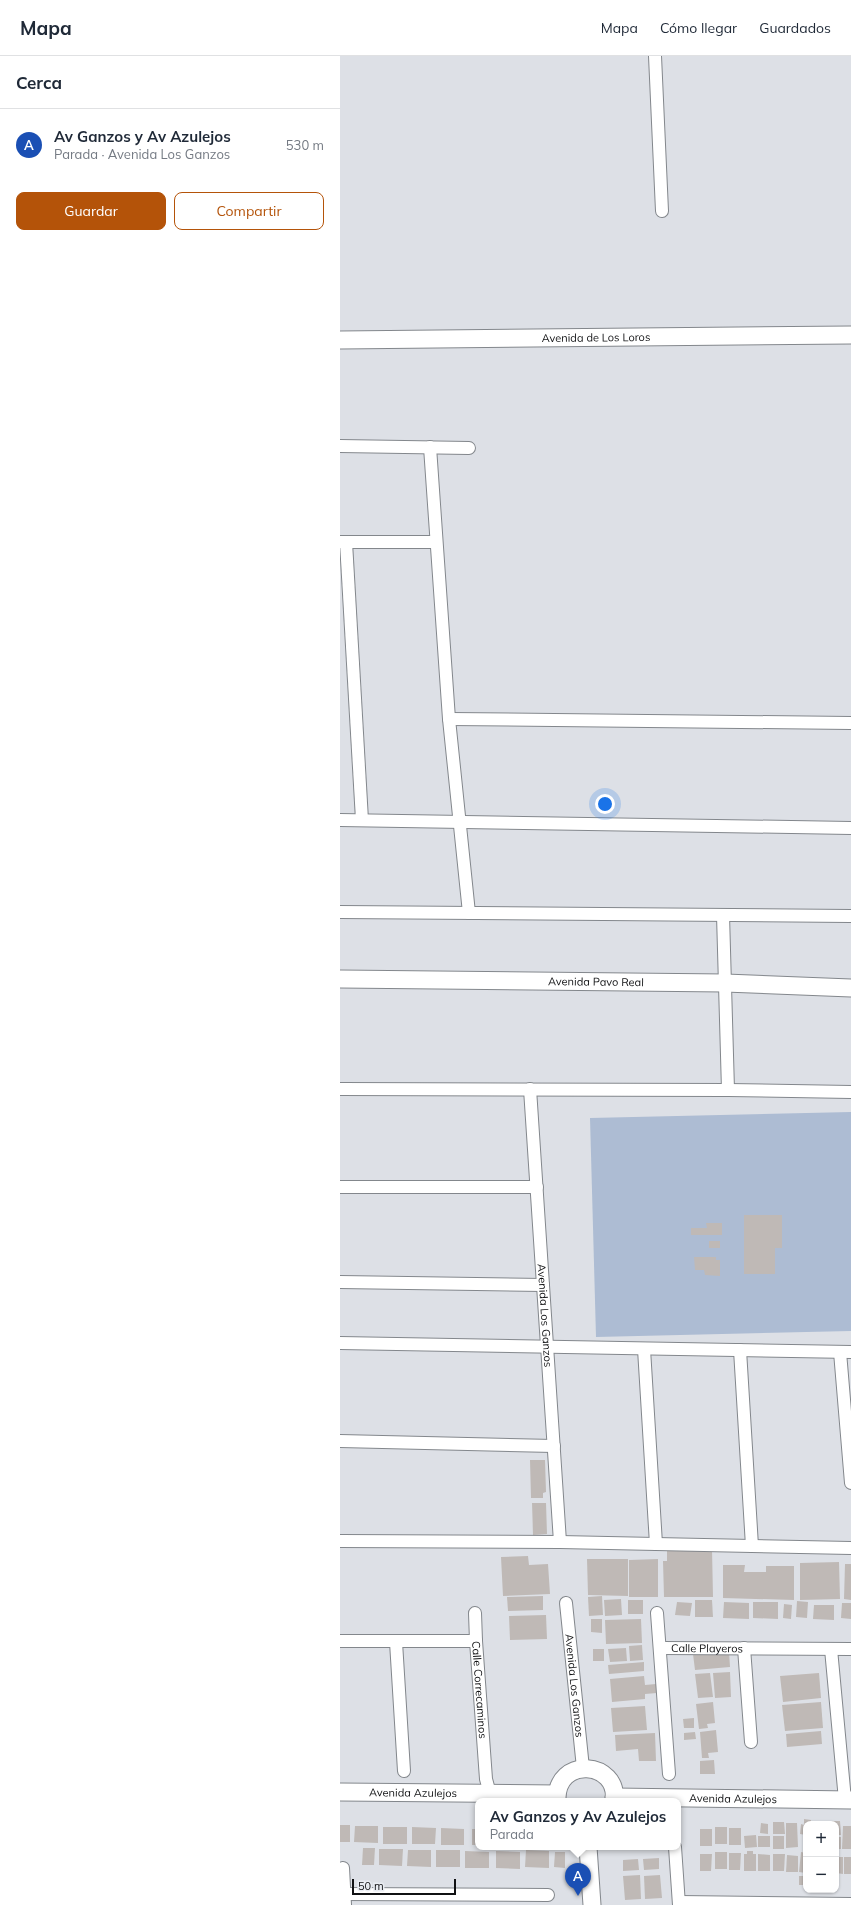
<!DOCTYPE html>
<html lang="es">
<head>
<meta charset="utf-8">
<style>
  body { margin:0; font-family:Mulish,sans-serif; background:#f6f6f7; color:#1f2937 }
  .controls { position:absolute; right:12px; bottom:12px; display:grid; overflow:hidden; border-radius:8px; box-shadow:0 1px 3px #0004 }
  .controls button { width:36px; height:36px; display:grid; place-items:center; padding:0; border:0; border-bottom:1px solid #e0e1e3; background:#fff; color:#1f2937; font:20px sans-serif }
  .scale { position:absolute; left:12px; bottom:10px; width:104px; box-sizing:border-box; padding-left:4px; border:2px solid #101113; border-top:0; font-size:11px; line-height:14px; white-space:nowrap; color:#101113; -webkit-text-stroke:3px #eaedf3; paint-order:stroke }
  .you { position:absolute; left:265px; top:748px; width:14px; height:14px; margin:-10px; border:3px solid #fff; border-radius:50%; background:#1a73e8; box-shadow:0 0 0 6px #1a73e833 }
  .badge { display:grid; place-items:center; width:26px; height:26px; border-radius:50%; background:#b45309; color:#fff; font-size:13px; font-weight:700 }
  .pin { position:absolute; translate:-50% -33px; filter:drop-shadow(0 1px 2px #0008) }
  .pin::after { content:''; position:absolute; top:21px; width:14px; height:12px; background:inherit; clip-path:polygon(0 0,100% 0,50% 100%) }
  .popup { position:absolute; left:135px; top:1742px; width:206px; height:52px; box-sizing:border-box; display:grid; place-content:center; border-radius:8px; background:#fff; filter:drop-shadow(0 1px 3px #0005); font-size:13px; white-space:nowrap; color:#747a83 }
  .popup b { font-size:15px; color:#1f2937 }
  .popup::after { content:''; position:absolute; left:50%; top:100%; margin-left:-8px; border:8px solid transparent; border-top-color:#fff }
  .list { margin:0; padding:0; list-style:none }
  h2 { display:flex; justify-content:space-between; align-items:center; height:52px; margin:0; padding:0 16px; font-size:17px }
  h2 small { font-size:13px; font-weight:400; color:#747a83 }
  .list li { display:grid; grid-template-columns:26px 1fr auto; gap:12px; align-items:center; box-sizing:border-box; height:72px; padding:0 16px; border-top:1px solid #e0e1e3 }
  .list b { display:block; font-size:15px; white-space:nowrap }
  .list p { margin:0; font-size:13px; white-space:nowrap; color:#747a83 }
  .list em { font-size:13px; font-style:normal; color:#747a83 }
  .actions { display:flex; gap:8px; padding:12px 16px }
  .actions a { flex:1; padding:9px 0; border:1px solid #b45309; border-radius:8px; text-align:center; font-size:14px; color:#b45309 }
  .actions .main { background:#b45309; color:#fff }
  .map { position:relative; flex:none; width:511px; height:1849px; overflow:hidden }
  header { display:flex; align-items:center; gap:24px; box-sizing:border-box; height:56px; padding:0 20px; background:#fff; border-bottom:1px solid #e0e1e3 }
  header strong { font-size:19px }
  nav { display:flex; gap:22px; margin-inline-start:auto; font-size:14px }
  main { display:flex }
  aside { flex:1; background:#fff }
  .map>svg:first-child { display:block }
</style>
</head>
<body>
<header>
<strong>Mapa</strong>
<nav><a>Mapa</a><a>Cómo llegar</a><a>Guardados</a></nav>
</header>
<main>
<aside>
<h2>Cerca<small></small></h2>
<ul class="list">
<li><span class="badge" style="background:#1a4fb4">A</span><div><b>Av Ganzos y Av Azulejos</b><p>Parada · Avenida Los Ganzos</p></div><em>530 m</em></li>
</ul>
<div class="actions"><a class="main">Guardar</a><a>Compartir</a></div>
</aside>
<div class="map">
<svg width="511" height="1849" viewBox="0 0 511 1849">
  <rect width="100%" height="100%" fill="#dde0e6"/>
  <polygon fill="#adbcd3" points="511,1056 511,1275 256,1281 250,1062"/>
  <g fill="#bfb9b6">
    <polygon points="404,1159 442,1159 442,1192 435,1192 435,1218 404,1218"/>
    <polygon points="366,1167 382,1167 382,1179 351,1179 351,1172 367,1172"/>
    <rect x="369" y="1185" width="11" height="7"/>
    <polygon points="354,1201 376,1201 376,1204 380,1204 380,1220 365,1219 364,1214 355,1214"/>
    <polygon points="190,1404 205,1404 206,1436 203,1437 203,1442 191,1442"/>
    <polygon points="192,1447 206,1447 207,1478 193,1479"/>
    <polygon points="327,1493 372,1493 373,1541 324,1541 323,1505 327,1505"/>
    <polygon points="188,1500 189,1509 208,1508 210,1538 163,1540 161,1501"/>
    <polygon points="247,1503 288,1503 288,1540 248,1539"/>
    <polygon points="318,1503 318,1541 289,1541 289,1504"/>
    <polygon points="499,1506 500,1543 460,1544 460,1507"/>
    <polygon points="505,1508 511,1508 511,1544 504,1543"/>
    <polygon points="383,1509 405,1509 404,1516 426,1516 426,1510 454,1510 454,1544 383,1542"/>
    <polygon points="203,1540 203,1554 168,1555 167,1541"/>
    <polygon points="262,1540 263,1559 249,1560 248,1541"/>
    <polygon points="281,1543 282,1559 265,1560 264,1544"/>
    <rect x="288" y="1544" width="15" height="14"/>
    <polygon points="355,1544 372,1544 373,1561 355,1561"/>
    <polygon points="457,1545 468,1546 467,1562 456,1561"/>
    <polygon points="337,1546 352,1547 350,1560 335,1559"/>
    <polygon points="384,1546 409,1547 409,1563 383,1562"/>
    <polygon points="413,1546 438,1546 438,1563 413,1562"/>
    <polygon points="502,1547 511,1547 511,1563 501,1562"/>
    <polygon points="444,1548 452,1549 451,1563 443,1562"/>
    <polygon points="474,1549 494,1549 494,1564 473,1563"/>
    <polygon points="206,1559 207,1583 170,1584 169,1560"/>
    <polygon points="251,1563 262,1563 262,1577 251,1576"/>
    <polygon points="301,1563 302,1587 266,1588 265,1564"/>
    <polygon points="302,1589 303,1604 290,1605 289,1590"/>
    <polygon points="286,1592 287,1605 270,1606 268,1593"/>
    <rect x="253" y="1593" width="11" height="12"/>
    <polygon points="389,1595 390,1611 355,1614 353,1598"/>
    <polygon points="304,1606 304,1615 269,1618 268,1609"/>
    <polygon points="390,1616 391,1641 375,1642 373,1617"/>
    <polygon points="370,1617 373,1641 358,1642 355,1618"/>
    <polygon points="479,1617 481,1642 443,1646 440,1620"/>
    <polygon points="304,1620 305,1629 316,1628 317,1637 305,1638 305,1643 272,1646 270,1623"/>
    <polygon points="373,1646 375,1667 367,1668 368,1672 359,1673 356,1648"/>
    <polygon points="481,1646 483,1672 445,1675 442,1649"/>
    <polygon points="305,1650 307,1674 273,1676 271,1652"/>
    <polygon points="354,1662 354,1672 344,1672 343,1663"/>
    <polygon points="376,1674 378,1696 368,1697 369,1702 362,1702 360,1676"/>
    <polygon points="481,1675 482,1688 447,1691 446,1678"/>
    <polygon points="355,1676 356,1683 344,1684 344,1677"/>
    <polygon points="315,1677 316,1705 299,1705 298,1693 276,1695 275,1679"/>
    <polygon points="374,1704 375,1718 360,1718 360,1705"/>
    <polygon points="464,1763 471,1764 471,1768 466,1768 466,1779 460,1778 461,1768 464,1769"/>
    <polygon points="490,1765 500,1765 501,1779 496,1779 496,1768 490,1768"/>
    <polygon points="433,1766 444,1766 445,1778 433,1778"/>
    <polygon points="421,1767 428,1768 428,1778 420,1777"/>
    <polygon points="446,1767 457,1767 458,1791 446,1792"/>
    <rect x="0" y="1769" width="10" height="17"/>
    <polygon points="15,1770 38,1770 38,1787 14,1786"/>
    <polygon points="503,1770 511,1770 511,1793 502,1793"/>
    <rect x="43" y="1771" width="24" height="17"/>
    <polygon points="72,1771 96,1772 95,1788 72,1788"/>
    <rect x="375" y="1771" width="12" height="17"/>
    <polygon points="101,1772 124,1773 124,1789 101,1789"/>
    <rect x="389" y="1772" width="12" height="17"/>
    <rect x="132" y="1773" width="6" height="16"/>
    <rect x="360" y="1773" width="12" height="17"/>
    <polygon points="416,1779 417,1791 405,1792 404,1780"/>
    <rect x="418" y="1780" width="12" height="11"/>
    <rect x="433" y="1780" width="11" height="13"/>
    <rect x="463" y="1781" width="3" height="12"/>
    <rect x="496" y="1781" width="5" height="12"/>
    <polygon points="23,1792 35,1792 34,1809 22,1809"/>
    <polygon points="39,1793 63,1793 62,1810 39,1809"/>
    <polygon points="68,1794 91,1794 91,1811 67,1810"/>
    <rect x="96" y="1794" width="24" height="17"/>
    <polygon points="186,1794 209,1795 209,1812 185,1811"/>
    <polygon points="125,1795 149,1796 149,1812 125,1812"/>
    <polygon points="156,1795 180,1796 180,1813 156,1812"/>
    <polygon points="407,1795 413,1795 413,1798 416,1798 416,1815 404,1815 404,1798 407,1798"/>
    <polygon points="215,1796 225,1796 225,1812 214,1811"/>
    <rect x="375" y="1796" width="12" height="17"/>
    <polygon points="461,1796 466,1797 466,1817 459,1816"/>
    <polygon points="389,1797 401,1797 400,1814 389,1814"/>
    <polygon points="360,1798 372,1798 371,1815 360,1815"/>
    <polygon points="418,1798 430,1799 430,1815 418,1815"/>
    <polygon points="433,1798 445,1798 444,1815 433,1815"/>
    <polygon points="447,1799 458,1800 458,1816 446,1816"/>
    <polygon points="496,1801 503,1801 503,1818 496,1817"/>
    <rect x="504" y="1801" width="7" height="17"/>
    <polygon points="319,1802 319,1813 304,1814 303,1803"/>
    <polygon points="298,1803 299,1814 283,1815 283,1804"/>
    <polygon points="300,1819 301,1843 285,1844 283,1820"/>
    <polygon points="320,1819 322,1842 305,1843 304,1820"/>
    <rect x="459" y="1820" width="7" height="9"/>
  </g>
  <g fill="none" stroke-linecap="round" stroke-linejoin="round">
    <g stroke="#83878c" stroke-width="14">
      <g id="street">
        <polyline points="315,0 322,155"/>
        <polyline points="0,390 129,392"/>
        <polyline points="90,391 109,663 129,857"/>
        <polyline points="0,486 95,486"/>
        <polyline points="6,486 22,764"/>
        <polyline points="109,663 511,667"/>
        <polyline points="0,764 511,772"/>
        <polyline points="0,856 511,860"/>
        <polyline points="383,859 388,1034"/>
        <polyline points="0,1033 388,1034 511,1036"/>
        <path id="s1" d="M190,1033L220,1486"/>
        <polyline points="0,1131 197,1131"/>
        <polyline points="0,1226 203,1229"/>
        <polyline points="0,1287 511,1296"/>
        <polyline points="304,1293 316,1488"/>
        <polyline points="400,1294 412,1490"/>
        <polyline points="500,1296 511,1427"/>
        <polyline points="0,1385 214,1390"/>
        <polyline points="0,1485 220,1486 511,1492"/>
        <path id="s2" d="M226,1547L243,1712"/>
        <polyline points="135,1557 136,1585"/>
        <polyline points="317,1557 329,1718"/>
        <path id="s3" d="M0,1585H136L146,1723L150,1738"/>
        <polyline points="56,1586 64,1715"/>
        <path id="s4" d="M321,1592L511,1593"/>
        <polyline points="404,1592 411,1686"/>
        <polyline points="491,1593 505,1744"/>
        <polyline points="335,1791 339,1849"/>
        <polyline points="3,1812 5,1849"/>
        <polyline points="4,1838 208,1839"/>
        <polyline points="339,1846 511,1848"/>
      </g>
    </g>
    <g stroke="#83878c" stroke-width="19">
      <g id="secondary">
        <path id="s5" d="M0,284L511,279"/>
        <path id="s6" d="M0,923L385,927L511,932"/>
        <path id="s7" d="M0,1736L217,1738"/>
        <path id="s8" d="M274,1741L511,1744"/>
        <path d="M217,1745C215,1699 280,1705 274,1745"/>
        <polyline points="248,1791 252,1849"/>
      </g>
    </g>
    <use href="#street" stroke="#fff" stroke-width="12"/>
    <use href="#secondary" stroke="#fff" stroke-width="17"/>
  </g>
  <g text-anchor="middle" stroke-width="4" stroke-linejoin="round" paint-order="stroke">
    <g font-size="11" fill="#101113" stroke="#eaedf3">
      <text dy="4" stroke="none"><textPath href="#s5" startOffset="256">Avenida de Los Loros</textPath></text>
      <text dy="4" stroke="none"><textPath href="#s6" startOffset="256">Avenida Pavo Real</textPath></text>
      <text dy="4" stroke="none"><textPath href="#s1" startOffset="227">Avenida Los Ganzos</textPath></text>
      <text dy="4" stroke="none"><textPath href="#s4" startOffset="46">Calle Playeros</textPath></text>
      <text dy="4" stroke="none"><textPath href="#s2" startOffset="83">Avenida Los Ganzos</textPath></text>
      <text dy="4" stroke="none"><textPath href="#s3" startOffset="185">Calle Correcaminos</textPath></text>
      <text dy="4" stroke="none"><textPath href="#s7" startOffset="73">Avenida Azulejos</textPath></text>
      <text dy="4" stroke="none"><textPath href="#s8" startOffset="119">Avenida Azulejos</textPath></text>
    </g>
  </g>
</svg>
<div class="controls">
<button>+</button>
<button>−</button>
</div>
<div class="scale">50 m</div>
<div class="you"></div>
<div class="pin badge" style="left:238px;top:1840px;background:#1a4fb4">A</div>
<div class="popup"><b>Av Ganzos y Av Azulejos</b>Parada</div>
</div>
</main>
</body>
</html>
